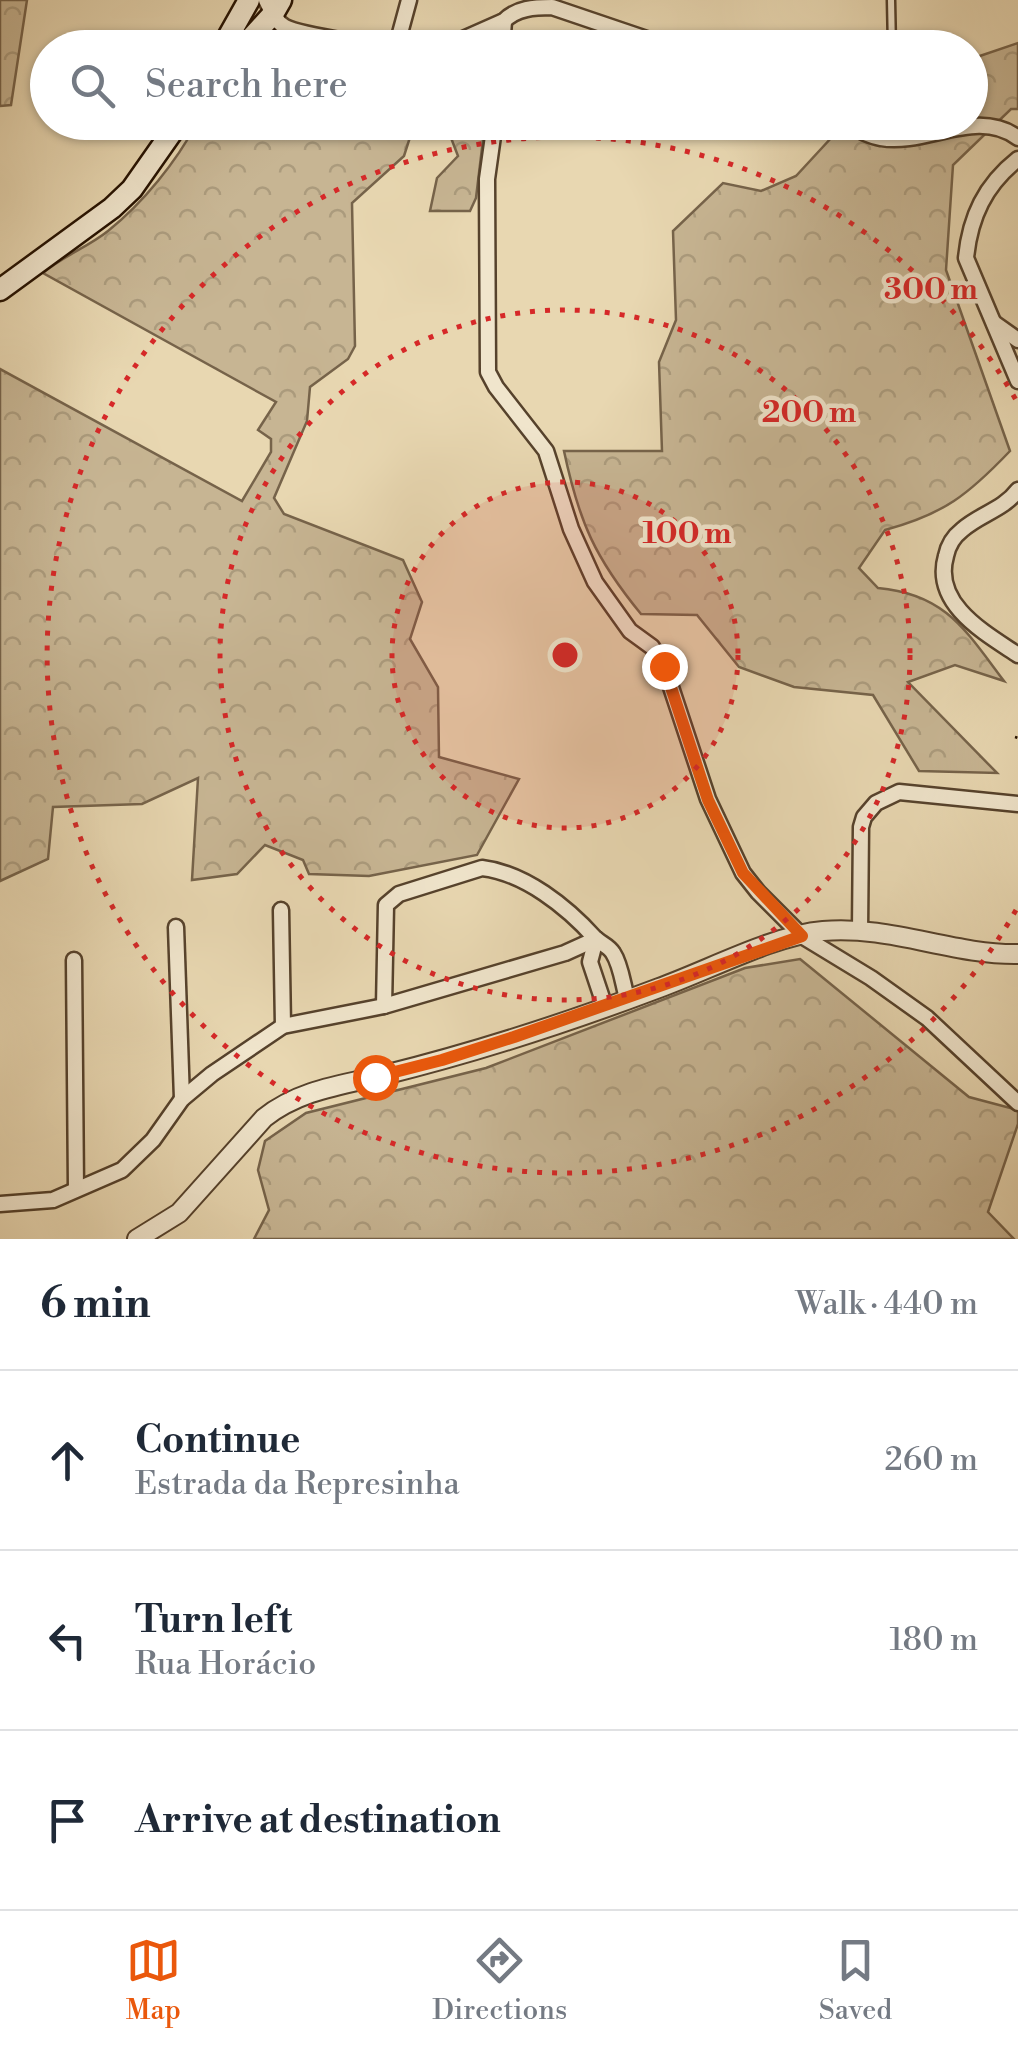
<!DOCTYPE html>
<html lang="en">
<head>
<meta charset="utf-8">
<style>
  body { margin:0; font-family:"Libre Bodoni",serif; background:#f6f6f7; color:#1f2937 }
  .stop { position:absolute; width:30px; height:30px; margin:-22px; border:8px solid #ea580c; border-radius:50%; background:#fff }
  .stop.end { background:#ea580c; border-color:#fff; box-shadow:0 2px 10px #0008 }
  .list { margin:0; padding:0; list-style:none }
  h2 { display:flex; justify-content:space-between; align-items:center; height:130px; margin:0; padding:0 40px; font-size:42px }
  h2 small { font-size:32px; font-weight:400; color:#747a83 }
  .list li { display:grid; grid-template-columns:65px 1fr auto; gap:30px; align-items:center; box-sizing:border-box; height:180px; padding:0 40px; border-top:2px solid #e0e1e3 }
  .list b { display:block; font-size:38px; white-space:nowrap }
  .list p { margin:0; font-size:32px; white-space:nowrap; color:#747a83 }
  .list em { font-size:32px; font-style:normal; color:#747a83 }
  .icon { flex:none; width:55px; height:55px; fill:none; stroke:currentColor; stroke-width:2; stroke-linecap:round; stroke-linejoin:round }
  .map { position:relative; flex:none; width:1018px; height:1239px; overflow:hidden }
  .search { position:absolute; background:#fff; box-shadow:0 2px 8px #0004; left:30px; right:30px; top:30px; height:110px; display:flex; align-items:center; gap:25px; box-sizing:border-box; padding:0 35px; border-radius:55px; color:#747a83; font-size:38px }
  .sheet { height:670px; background:#fff }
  nav { display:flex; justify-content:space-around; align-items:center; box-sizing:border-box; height:140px; border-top:2px solid #e0e1e3; background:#fff; font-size:28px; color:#747a83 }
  nav a { display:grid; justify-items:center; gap:5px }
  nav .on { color:#ea580c }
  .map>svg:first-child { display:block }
</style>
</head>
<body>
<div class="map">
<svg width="1018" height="1239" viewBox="0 0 1018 1239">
  <defs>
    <pattern id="forest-crowns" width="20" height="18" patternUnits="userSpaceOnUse" patternTransform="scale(2.5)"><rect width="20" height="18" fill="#c7b593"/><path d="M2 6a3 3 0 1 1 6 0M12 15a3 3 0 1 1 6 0" fill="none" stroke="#ab9b7d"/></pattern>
  </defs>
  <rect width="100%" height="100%" fill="#e8d7b1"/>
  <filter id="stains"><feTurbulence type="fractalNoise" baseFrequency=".002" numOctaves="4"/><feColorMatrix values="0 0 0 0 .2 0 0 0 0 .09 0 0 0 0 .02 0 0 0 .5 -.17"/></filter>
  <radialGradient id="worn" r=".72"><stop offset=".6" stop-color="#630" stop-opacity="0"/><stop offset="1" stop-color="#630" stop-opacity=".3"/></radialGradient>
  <g fill="url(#forest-crowns)" stroke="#76634a" stroke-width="2.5">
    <polygon points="0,0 27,0 11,105 0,106"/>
    <path d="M1018,43V109H1011L953,165L946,270L1010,451C968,495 944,514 885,530L859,568L878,588C946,594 966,631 1004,681L955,665L908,682L997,773L919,771L873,695L794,687L739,667L697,615L641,614C595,558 579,522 564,451H662L659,362L676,320L673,231L723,183L761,191L796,176L845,123L970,122L971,59Z"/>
    <path d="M197,123H485L476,198L470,211H430L437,178L458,156L448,130L412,131L404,156L352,203L355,346L348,359L310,387L307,421L274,498L284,514L403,560L422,602L410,639L438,687L439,757L519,779L477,855L369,876L309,874L303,860L265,845L237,874L192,880L198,778L142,804L53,807L48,859L0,881V369L242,501L271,452V439L258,430L276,402L43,273C63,256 88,247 108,231C144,202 176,162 197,123Z"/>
    <polygon points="800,959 969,1097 1018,1110 1018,1124 988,1212 1014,1239 254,1239 269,1210 258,1170 265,1141 306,1113 486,1068 745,968"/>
  </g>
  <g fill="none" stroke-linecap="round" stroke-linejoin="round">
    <g stroke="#56422c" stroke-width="11">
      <polyline id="service" points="891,0 892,48"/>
    </g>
    <g stroke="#56422c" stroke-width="19">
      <g id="minor">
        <path d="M266,0C271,10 275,21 285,27C302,36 360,42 383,48"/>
        <polyline points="249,48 300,33"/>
        <polyline points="396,48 409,0"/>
        <path d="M443,48L504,21C516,8 535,7 552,7L673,48"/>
        <polyline points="502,48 504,21"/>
        <polyline points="495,122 487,179 488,372 496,387 546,451 571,529 595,582 630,631 652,647 664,666 708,799 743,873 758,892 802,936 871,978 927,1018 1018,1103"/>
        <path d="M845,122C856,129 868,136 881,138C926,146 977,107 1018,138"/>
        <path d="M1018,159C985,185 970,217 966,258L1018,381"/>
        <polyline points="994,323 1018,340"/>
        <path d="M1018,490C1003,510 980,514 962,530C953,537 948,546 946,556C932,604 985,633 1018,655"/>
        <polyline points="281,910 283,1026"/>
        <polyline points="176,927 182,1099"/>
        <polyline points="860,930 861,827 864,817 876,803 899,792 1018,804"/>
        <polyline points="596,939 590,962 605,1007"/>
        <polyline points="74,960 76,1189"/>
        <path d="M384,1006L386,905L399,894L482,868C525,873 567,907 595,938C600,943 609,946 613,953C621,965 623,985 627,998"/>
        <polyline points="0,1204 53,1200 122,1170 153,1140 182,1099 212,1074 283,1026 384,1006 565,953 596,939"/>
      </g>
    </g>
    <g stroke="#56422c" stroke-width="22">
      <path id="tertiary" d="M137,1239L179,1213L264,1118C299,1090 342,1085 384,1075C477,1052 569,1022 659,988C707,971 774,935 823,931C890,925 952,955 1018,954"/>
    </g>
    <g stroke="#251100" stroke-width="25">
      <g id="secondary">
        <polyline points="222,48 249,0"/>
        <polyline points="242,48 273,14 281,0"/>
        <polyline points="0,290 112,208 132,189 179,122"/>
      </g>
    </g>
    <polyline stroke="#251100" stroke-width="2.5" stroke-dasharray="2.5 5" stroke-linecap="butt" points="1015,737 1018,738"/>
    <use href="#service" stroke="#f0e5cc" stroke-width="6"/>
    <use href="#minor" stroke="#f0e5cc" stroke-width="14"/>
    <use href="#tertiary" stroke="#f0e5cc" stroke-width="18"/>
    <use href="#secondary" stroke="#f0e5cc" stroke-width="20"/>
  </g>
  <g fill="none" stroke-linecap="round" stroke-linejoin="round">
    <polyline stroke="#ea580c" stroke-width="12" points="375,1077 442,1060 514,1037 802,936 743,873 708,800 664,666"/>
  </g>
  <circle cx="565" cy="655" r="173" fill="#d62828" fill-opacity=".12"/>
  <g fill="none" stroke="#d62828" stroke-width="5" stroke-dasharray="5 10">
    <circle cx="565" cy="655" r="173"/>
    <circle cx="565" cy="655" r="345"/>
    <path d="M1016 910A518 518 0 1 1 1016 400"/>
  </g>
  <circle cx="565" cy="655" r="15" fill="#d62828" stroke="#f0e5cc" stroke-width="5"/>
  <g font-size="30" text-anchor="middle" font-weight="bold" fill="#d62828" stroke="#f0e5cc" stroke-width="9" stroke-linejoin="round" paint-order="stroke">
    <text x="931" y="299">300 m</text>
    <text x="809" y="422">200 m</text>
    <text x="687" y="543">100 m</text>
  </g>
  <rect width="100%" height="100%" filter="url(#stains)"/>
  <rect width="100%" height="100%" fill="url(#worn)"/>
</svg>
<div class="stop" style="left:375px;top:1077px"></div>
<div class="stop end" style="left:664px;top:666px"></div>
<div class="search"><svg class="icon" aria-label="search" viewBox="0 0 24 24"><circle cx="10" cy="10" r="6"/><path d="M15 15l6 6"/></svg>Search here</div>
</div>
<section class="sheet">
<h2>6 min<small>Walk · 440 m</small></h2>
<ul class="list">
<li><svg class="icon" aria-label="ahead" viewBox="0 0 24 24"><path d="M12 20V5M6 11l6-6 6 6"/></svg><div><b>Continue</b><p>Estrada da Represinha</p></div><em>260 m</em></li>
<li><svg class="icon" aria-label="left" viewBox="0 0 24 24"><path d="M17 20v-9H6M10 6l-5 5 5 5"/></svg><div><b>Turn left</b><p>Rua Horácio</p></div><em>180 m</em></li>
<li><svg class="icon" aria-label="arrive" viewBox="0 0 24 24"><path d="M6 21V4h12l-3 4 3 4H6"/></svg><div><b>Arrive at destination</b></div></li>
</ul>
</section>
<nav>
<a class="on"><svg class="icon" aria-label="map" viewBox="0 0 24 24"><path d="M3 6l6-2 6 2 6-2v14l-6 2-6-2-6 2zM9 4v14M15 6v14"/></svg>Map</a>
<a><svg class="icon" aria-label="directions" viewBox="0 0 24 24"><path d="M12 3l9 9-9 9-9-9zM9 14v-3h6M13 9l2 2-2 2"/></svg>Directions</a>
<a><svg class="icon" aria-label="saved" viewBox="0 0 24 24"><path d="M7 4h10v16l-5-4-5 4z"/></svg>Saved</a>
</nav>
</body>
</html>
